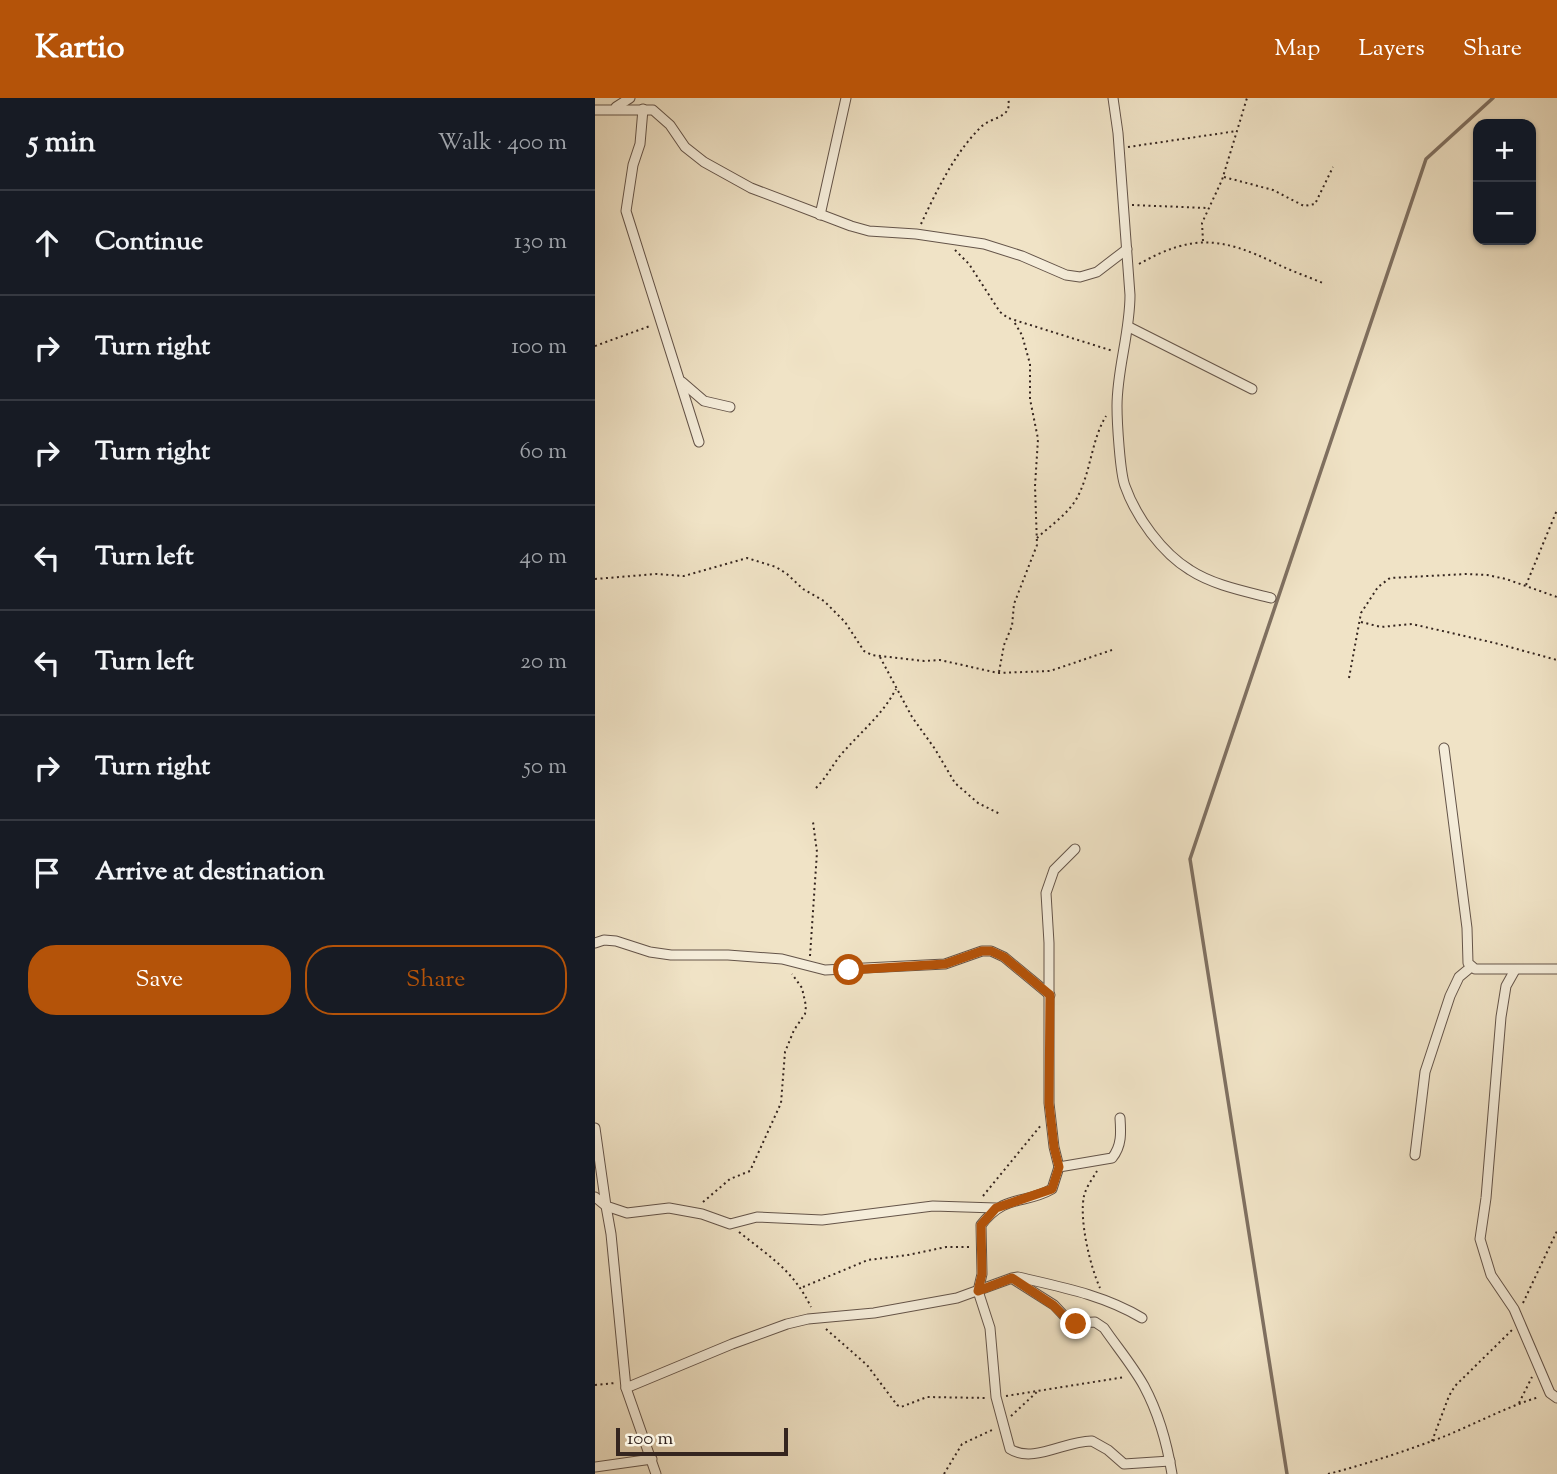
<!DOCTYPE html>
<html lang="en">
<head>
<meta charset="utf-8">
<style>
  body { margin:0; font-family:"Sorts Mill Goudy",serif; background:#20242c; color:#f1f3f6 }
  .controls { position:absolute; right:21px; top:21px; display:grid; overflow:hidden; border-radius:14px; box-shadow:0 2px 5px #0004 }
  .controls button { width:63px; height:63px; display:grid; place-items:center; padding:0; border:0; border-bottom:2px solid #363941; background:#171b24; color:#f1f3f6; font:35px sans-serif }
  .scale { position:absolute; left:21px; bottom:18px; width:172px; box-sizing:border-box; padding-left:7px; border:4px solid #35251f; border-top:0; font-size:19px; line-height:24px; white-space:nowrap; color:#35251f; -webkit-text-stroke:5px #f5edda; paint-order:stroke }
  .stop { position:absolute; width:21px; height:21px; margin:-16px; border:5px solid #b45309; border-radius:50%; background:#fff }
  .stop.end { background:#b45309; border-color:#fff; box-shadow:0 2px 7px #0008 }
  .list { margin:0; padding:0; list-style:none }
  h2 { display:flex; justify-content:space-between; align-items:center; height:91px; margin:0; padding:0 28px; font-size:30px }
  h2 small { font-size:23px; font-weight:400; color:#9ea1a6 }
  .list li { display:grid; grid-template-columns:46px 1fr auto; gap:21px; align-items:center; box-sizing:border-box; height:105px; padding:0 28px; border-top:2px solid #363941 }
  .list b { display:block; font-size:26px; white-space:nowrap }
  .list em { font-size:23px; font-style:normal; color:#9ea1a6 }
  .actions { display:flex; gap:14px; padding:21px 28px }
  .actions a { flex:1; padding:16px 0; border:2px solid #b45309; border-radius:28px; text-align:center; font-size:24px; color:#b45309 }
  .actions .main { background:#b45309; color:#fff }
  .icon { flex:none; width:38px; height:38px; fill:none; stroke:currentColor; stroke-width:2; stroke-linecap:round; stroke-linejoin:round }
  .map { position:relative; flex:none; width:962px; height:1376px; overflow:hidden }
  header { display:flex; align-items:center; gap:42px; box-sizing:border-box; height:98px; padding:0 35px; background:#b45309; color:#fff }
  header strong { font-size:33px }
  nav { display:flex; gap:38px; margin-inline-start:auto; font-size:24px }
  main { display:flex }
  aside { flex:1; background:#171b24 }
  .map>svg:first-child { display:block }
</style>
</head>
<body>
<header>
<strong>Kartio</strong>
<nav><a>Map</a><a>Layers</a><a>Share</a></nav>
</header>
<main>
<aside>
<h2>5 min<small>Walk · 400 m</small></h2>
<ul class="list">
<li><svg class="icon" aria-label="ahead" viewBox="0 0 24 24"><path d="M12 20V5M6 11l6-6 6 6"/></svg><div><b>Continue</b></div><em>130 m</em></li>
<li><svg class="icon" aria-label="right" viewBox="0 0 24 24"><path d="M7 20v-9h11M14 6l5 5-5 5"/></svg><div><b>Turn right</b></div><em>100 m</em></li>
<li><svg class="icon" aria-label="right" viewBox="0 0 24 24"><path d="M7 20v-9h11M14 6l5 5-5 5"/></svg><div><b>Turn right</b></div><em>60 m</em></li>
<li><svg class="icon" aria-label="left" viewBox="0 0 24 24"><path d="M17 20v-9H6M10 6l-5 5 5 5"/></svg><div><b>Turn left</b></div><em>40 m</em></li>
<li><svg class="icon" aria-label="left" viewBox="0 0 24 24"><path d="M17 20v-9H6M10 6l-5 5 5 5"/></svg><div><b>Turn left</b></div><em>20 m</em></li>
<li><svg class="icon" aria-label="right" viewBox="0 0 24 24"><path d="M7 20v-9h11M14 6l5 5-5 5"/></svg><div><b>Turn right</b></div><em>50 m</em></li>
<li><svg class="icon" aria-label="arrive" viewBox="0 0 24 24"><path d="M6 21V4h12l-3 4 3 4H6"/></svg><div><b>Arrive at destination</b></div></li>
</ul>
<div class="actions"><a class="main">Save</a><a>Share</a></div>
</aside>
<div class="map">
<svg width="962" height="1376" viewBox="0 0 962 1376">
  <rect width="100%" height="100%" fill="#f0e3c6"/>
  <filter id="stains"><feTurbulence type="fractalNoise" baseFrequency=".00286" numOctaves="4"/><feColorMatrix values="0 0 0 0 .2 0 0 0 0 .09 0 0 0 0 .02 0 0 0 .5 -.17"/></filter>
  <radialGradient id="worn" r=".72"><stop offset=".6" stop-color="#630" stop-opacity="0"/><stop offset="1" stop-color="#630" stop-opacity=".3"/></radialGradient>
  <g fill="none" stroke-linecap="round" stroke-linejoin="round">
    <polyline stroke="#7f7061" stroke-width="3.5" points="692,1376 595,761 831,61 898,0"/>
    <g stroke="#645449" stroke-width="11">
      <g id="street">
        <path d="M518,0L523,35L535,197C535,235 522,271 522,308C522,324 525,375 530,388C541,419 567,455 595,472C618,487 649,493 676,500"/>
        <polyline points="21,9 35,0"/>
        <polyline points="48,11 45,46 38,67 31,113 104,344"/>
        <polyline points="0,12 58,12 75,27 90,49 109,64 156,90 256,128 274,133 321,136 389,146 427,158 471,177 485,179 502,174 532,151"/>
        <polyline points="225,117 251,0"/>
        <polyline points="534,229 657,291"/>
        <polyline points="87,284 109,303 135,309"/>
        <polyline points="849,650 872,830 873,865 880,871 962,871"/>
        <polyline points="0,845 9,842 21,843 55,854 76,857 133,857 187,861 230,872 350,866 387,853 396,853 409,859 455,897"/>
        <polyline points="920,872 911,888 906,919 891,1100 885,1141 896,1177 919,1211 955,1295 962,1300"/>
        <path d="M525,1020C526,1034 527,1048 517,1060L464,1069L457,1091C429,1107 411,1095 386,1127L387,1176L383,1193L395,1230L401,1299L415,1351C438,1366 472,1342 497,1343L513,1352L529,1366L575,1363"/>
        <polyline points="0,1030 11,1108 32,1115 74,1110 107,1116 135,1126 162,1119 227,1122 338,1108 401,1110"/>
        <polyline points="820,1057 830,974 855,898 864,879 876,869"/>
        <polyline points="464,1069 459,1049 454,1005 454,845 451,795 459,772 480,751"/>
        <polyline points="0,1099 11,1108 16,1136 31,1290 61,1376"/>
        <path d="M418,1181L459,1207L474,1223L481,1225L500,1224L509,1230C522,1249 538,1268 549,1288C564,1316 572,1345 577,1376"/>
        <path d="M31,1290L137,1246L192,1226L213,1221L279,1215L362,1200L417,1180L423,1179C466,1189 509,1197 547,1220"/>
        <polyline points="0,1369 57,1361"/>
      </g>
    </g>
    <g stroke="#35251f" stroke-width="2" stroke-dasharray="2 3.5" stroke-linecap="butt">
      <polyline points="533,49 642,33"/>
      <polyline points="629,79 678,92 709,108 720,106 738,69"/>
      <polyline points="537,107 612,110"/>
      <path d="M326,126C342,92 360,54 387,28C399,18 418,20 413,0"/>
      <polyline points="608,143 607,125 627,82 652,0"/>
      <polyline points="360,152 374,166 405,214 413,220 518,253"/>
      <path d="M544,166C597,136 626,139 680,165C696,173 714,179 730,186"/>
      <polyline points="0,248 55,228"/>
      <path d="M442,440C456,427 476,414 484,396C496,371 497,341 511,318"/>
      <polyline points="0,481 61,476 89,478 152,460 181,469 192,476 208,491 229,503 250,524 269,553 277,557 329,563 345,562 403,575 455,573 517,552"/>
      <polyline points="931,487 962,412"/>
      <polyline points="766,524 786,529 817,526 900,545 962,562"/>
      <polyline points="285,559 317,619 340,651 360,685 383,705 405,716"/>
      <polyline points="404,574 409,547 417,528 419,506 442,447 440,388 443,341 435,301 435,266 427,237 418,222"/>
      <polyline points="754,580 766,515 783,489 795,480 872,476 892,477 911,481 962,499"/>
      <path d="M221,690C230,681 236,670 244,659C263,636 287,618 301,591"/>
      <polyline points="215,858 222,754 218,724"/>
      <path d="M502,1073C498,1080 491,1089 489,1098C484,1122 495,1168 505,1190"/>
      <polyline points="388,1098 447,1026"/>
      <polyline points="108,1104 135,1081 155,1073 186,1005 190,954 199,932 210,916 211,908 207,890 197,876"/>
      <path d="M144,1134C175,1159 198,1172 216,1209"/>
      <polyline points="208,1189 273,1162 313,1157 351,1149 374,1149"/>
      <polyline points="928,1205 962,1133"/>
      <polyline points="231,1231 272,1267 302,1307 306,1309 332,1299 392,1300"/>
      <polyline points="0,1287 20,1285"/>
      <polyline points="411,1298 530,1279"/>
      <polyline points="924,1305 937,1279"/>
      <polyline points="416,1318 443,1293"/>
      <polyline points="837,1343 854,1298 860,1288 917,1232"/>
      <polyline points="349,1376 367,1346 397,1332"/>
      <path d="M733,1376C772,1366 810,1353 848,1339C880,1326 911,1309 944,1299"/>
    </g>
    <use href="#street" stroke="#f5edda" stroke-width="9"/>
  </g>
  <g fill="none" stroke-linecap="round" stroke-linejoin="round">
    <polyline stroke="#b45309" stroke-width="9" points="254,872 350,866 387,853 396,853 409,859 455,897 454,1005 459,1049 464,1069 457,1091 401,1110 386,1127 387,1176 383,1193 417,1180 458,1207 474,1223 481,1226"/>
  </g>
  <rect width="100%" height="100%" filter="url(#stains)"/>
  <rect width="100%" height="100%" fill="url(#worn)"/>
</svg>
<div class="controls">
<button>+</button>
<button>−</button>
</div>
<div class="scale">100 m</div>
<div class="stop" style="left:254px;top:872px"></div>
<div class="stop end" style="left:481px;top:1226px"></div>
</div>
</main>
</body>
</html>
